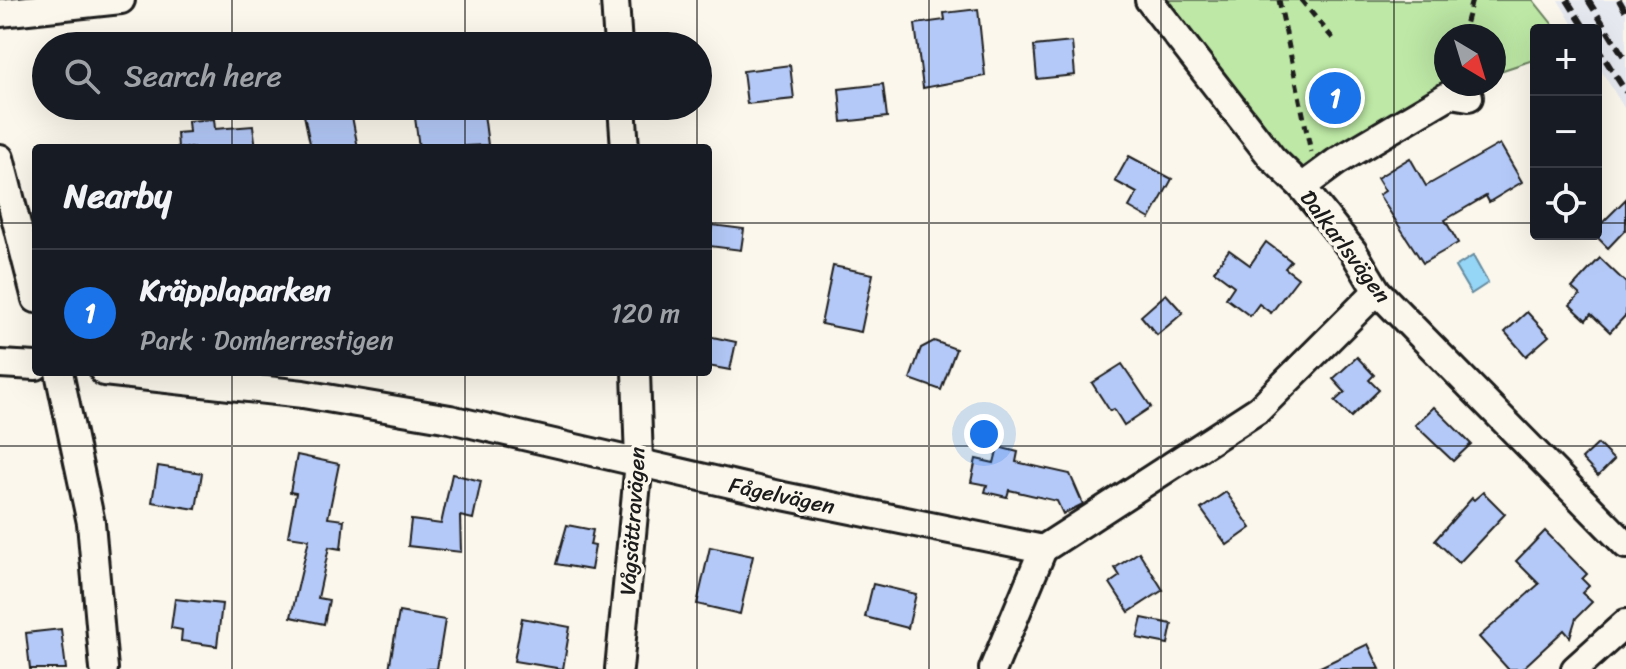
<!DOCTYPE html>
<html lang="en">
<head>
<meta charset="utf-8">
<style>
  body { margin:0; font-family:Sriracha,sans-serif; background:#242831; color:#f1f3f6 }
  .controls { position:absolute; right:24px; top:24px; display:grid; overflow:hidden; border-radius:8px; box-shadow:0 8px 32px #0002 }
  .controls button { width:72px; height:72px; display:grid; place-items:center; padding:0; border:0; border-bottom:2px solid #363941; background:#171b24; color:#f1f3f6; font:40px sans-serif }
  .compass { position:absolute; left:1434px; top:24px; width:72px; height:72px; border-radius:50%; background:#171b24; box-shadow:0 8px 32px #0002; rotate:142deg }
  .you { position:absolute; left:984px; top:434px; width:28px; height:28px; margin:-20px; border:6px solid #fff; border-radius:50%; background:#1a73e8; box-shadow:0 0 0 12px #1a73e833 }
  .badge { display:grid; place-items:center; width:52px; height:52px; border-radius:50%; background:#1a73e8; color:#fff; font-size:26px; font-weight:700 }
  .pin { position:absolute; translate:-50% -50%; border:4px solid #fff; box-shadow:0 2px 8px #0006 }
  .list { margin:0; padding:0; list-style:none }
  h2 { display:flex; justify-content:space-between; align-items:center; height:104px; margin:0; padding:0 32px; font-size:34px }
  h2 small { font-size:26px; font-weight:400; color:#9ea1a6 }
  .list li { display:grid; grid-template-columns:52px 1fr auto; gap:24px; align-items:center; box-sizing:border-box; height:128px; padding:0 32px; border-top:2px solid #363941 }
  .list b { display:block; font-size:30px; white-space:nowrap }
  .list p { margin:0; font-size:26px; white-space:nowrap; color:#9ea1a6 }
  .list em { font-size:26px; font-style:normal; color:#9ea1a6 }
  .icon { flex:none; width:44px; height:44px; fill:none; stroke:currentColor; stroke-width:2; stroke-linecap:round; stroke-linejoin:round }
  .map { position:relative; flex:none; width:1626px; height:669px; overflow:hidden }
  .search { position:absolute; background:#171b24; box-shadow:0 8px 32px #0002; left:32px; top:32px; width:680px; height:88px; display:flex; align-items:center; gap:20px; box-sizing:border-box; padding:0 28px; border-radius:44px; color:#9ea1a6; font-size:30px }
  .panel { position:absolute; background:#171b24; box-shadow:0 8px 32px #0002; left:32px; top:144px; width:680px; height:232px; border-radius:8px }
  .map>svg:first-child { display:block }
</style>
</head>
<body>
<div class="map">
<svg width="1626" height="669" viewBox="0 0 1626 669">
  <rect width="100%" height="100%" fill="#fbf7ec"/>
  <filter id="ink" filterUnits="userSpaceOnUse"><feTurbulence type="fractalNoise" baseFrequency=".0125" numOctaves="2"/><feDisplacementMap in="SourceGraphic" scale="16" xChannelSelector="R" yChannelSelector="G"/><feConvolveMatrix kernelMatrix="1 2 1 2 8 2 1 2 1" color-interpolation-filters="sRGB"/></filter>
  <g filter="url(#ink)">
    <polygon fill="#e6e9f0" points="1558,0 1626,0 1626,111 1596,62 1596,30 1576,30"/>
    <polygon fill="#bde8a5" stroke="#6c8260" stroke-width="2" points="1165,0 1533,0 1557,30 1536,30 1536,59 1494,73 1494,36 1446,36 1446,84 1298,172"/>
    <polygon fill="#95d5f6" stroke="#658b9f" stroke-width="2" points="1473,256 1488,283 1471,294 1455,267"/>
    <g fill="#b4c9f8" stroke="#1c1c1c" stroke-width="2">
      <polygon points="978,9 985,76 923,88 915,24 945,20 944,13"/>
      <polygon points="1072,42 1075,75 1037,79 1034,46"/>
      <polygon points="790,65 794,99 747,104 743,71"/>
      <polygon points="883,84 887,117 842,122 839,89"/>
      <polygon points="350,106 358,148 311,148 304,115"/>
      <polygon points="446,106 483,106 488,145 419,148 414,110"/>
      <polygon points="214,119 215,129 253,126 256,148 178,148 177,133 189,132 188,121"/>
      <polygon points="1500,144 1522,182 1489,202 1486,196 1445,220 1458,243 1423,263 1379,195 1385,191 1377,178 1410,158 1426,186"/>
      <polygon points="1129,156 1172,179 1150,219 1129,207 1137,193 1115,181"/>
      <polygon points="1626,199 1626,229 1608,248 1594,234 1596,229"/>
      <polygon points="712,225 744,229 741,250 709,246"/>
      <polygon points="1266,242 1291,261 1285,268 1298,278 1271,313 1259,304 1250,316 1226,298 1234,286 1214,271 1229,250 1250,265"/>
      <polygon points="1600,258 1626,283 1626,315 1610,332 1591,314 1586,320 1570,305 1580,295 1572,288"/>
      <polygon points="833,266 873,274 861,332 821,324"/>
      <polygon points="1166,294 1183,313 1157,335 1141,316"/>
      <polygon points="1527,312 1549,336 1526,356 1505,332"/>
      <polygon points="708,336 736,342 730,370 708,366"/>
      <polygon points="934,341 956,349 941,390 910,379 921,348"/>
      <polygon points="1357,357 1374,375 1369,380 1379,390 1351,417 1335,401 1345,392 1333,379"/>
      <polygon points="1122,364 1151,407 1124,425 1114,409 1110,411 1092,383"/>
      <polygon points="1434,407 1471,444 1453,461 1415,425"/>
      <polygon points="1598,444 1614,460 1598,476 1582,459"/>
      <polygon points="998,447 1018,452 1016,462 1070,474 1083,504 1063,514 1057,501 1009,490 1007,497 985,492 987,485 971,482 976,459 994,463"/>
      <polygon points="297,455 339,464 328,518 344,520 341,549 329,547 318,598 329,600 324,624 291,617 309,539 288,536 296,493 290,492"/>
      <polygon points="158,466 202,473 196,509 152,502"/>
      <polygon points="452,474 481,481 473,519 460,516 461,552 408,546 411,520 441,524"/>
      <polygon points="1226,492 1251,528 1227,545 1201,509"/>
      <polygon points="1483,492 1505,514 1459,563 1435,540 1472,498 1474,500"/>
      <polygon points="567,525 593,530 590,545 595,546 591,570 556,564"/>
      <polygon points="1545,531 1587,574 1582,579 1589,586 1582,593 1592,602 1576,618 1570,637 1564,630 1522,669 1508,669 1479,637 1539,584 1516,561"/>
      <polygon points="710,547 753,556 740,614 697,604"/>
      <polygon points="1139,552 1163,590 1129,612 1110,583 1120,576 1115,568"/>
      <polygon points="873,584 916,594 908,628 865,617"/>
      <polygon points="175,599 222,604 217,646 181,641 182,630 171,628"/>
      <polygon points="399,612 445,620 437,669 389,669"/>
      <polygon points="522,618 570,627 563,669 514,661"/>
      <polygon points="1142,618 1172,624 1168,644 1137,638"/>
      <polygon points="61,629 66,669 30,669 26,633"/>
      <polygon points="1368,644 1380,669 1316,669"/>
    </g>
    <g fill="none" stroke-linecap="round" stroke-linejoin="round">
      <g stroke="#1c1c1c" stroke-width="32">
        <g id="minor">
          <polyline points="615,0 618,46"/>
          <polyline points="1149,0 1272,158 1302,187 1353,251 1377,291 1626,545"/>
          <polyline points="0,13 121,0"/>
          <polyline points="622,106 625,148"/>
          <polyline points="0,158 36,299"/>
          <polyline points="1302,187 1336,162 1451,94 1469,97"/>
          <polyline points="0,364 36,366"/>
          <polyline points="59,372 91,523 104,669"/>
          <polyline points="104,372 303,394 450,419 783,496 1043,549 1259,409 1377,291"/>
          <polyline points="619,669 639,462 636,372"/>
          <polyline points="993,669 1043,549"/>
          <polyline points="1575,669 1626,623"/>
        </g>
      </g>
      <g stroke="#1c1c1c" stroke-width="5" stroke-dasharray="8 6" stroke-linecap="butt">
        <polyline points="1279,0 1311,152"/>
        <polyline points="1301,0 1335,41"/>
        <polyline points="1462,36 1472,0"/>
      </g>
      <use href="#minor" stroke="#fbf7ec" stroke-width="26"/>
      <g stroke="#1c1c1c" stroke-width="6" stroke-dasharray="12 6" stroke-linecap="butt">
        <polyline points="1567,0 1586,30"/>
        <polyline points="1588,0 1626,60"/>
        <polyline points="1619,0 1626,12"/>
        <polyline points="1596,45 1626,92"/>
      </g>
    </g>
  </g>
  <path fill="none" stroke="#1c1c1c" stroke-width="2" stroke-opacity="0.55" d="M232,0V46M465,0V46M697,0V46M929,0V669M1161,0V669M1394,0V669M232,106V148M465,106V148M697,106V148M0,223H36M708,223H1536M1596,223H1626M232,372V669M465,372V669M697,372V669M0,446H1626"/>
  <g text-anchor="middle" stroke-width="7" stroke-linejoin="round" paint-order="stroke">
    <g font-size="22" fill="#1c1c1c" stroke="#fbf7ec">
      <text transform="translate(1346 246) rotate(53)" y="8">Dalkarlsvägen</text>
      <text transform="translate(782 495) rotate(12)" y="8">Fågelvägen</text>
      <text transform="translate(632 521) rotate(-86)" y="8">Vågsättravägen</text>
    </g>
  </g>
</svg>
<div class="controls">
<button>+</button>
<button>−</button>
<button><svg class="icon" aria-label="locate" viewBox="0 0 24 24"><circle cx="12" cy="12" r="6"/><path d="M12 2v4M12 18v4M2 12h4M18 12h4"/></svg></button>
</div>
<svg class="compass" viewBox="-18 -18 36 36"><path d="M0-13l5 13h-10z" fill="#e53935"/><path d="M0 13l5-13h-10z" fill="#9ea1a6"/></svg>
<div class="you"></div>
<div class="pin badge" style="left:1335px;top:98px">1</div>
<div class="search"><svg class="icon" aria-label="search" viewBox="0 0 24 24"><circle cx="10" cy="10" r="6"/><path d="M15 15l6 6"/></svg>Search here</div>
<section class="panel">
<h2>Nearby<small></small></h2>
<ul class="list">
<li><span class="badge">1</span><div><b>Kräpplaparken</b><p>Park · Domherrestigen</p></div><em>120 m</em></li>
</ul>
</section>
</div>
</body>
</html>
